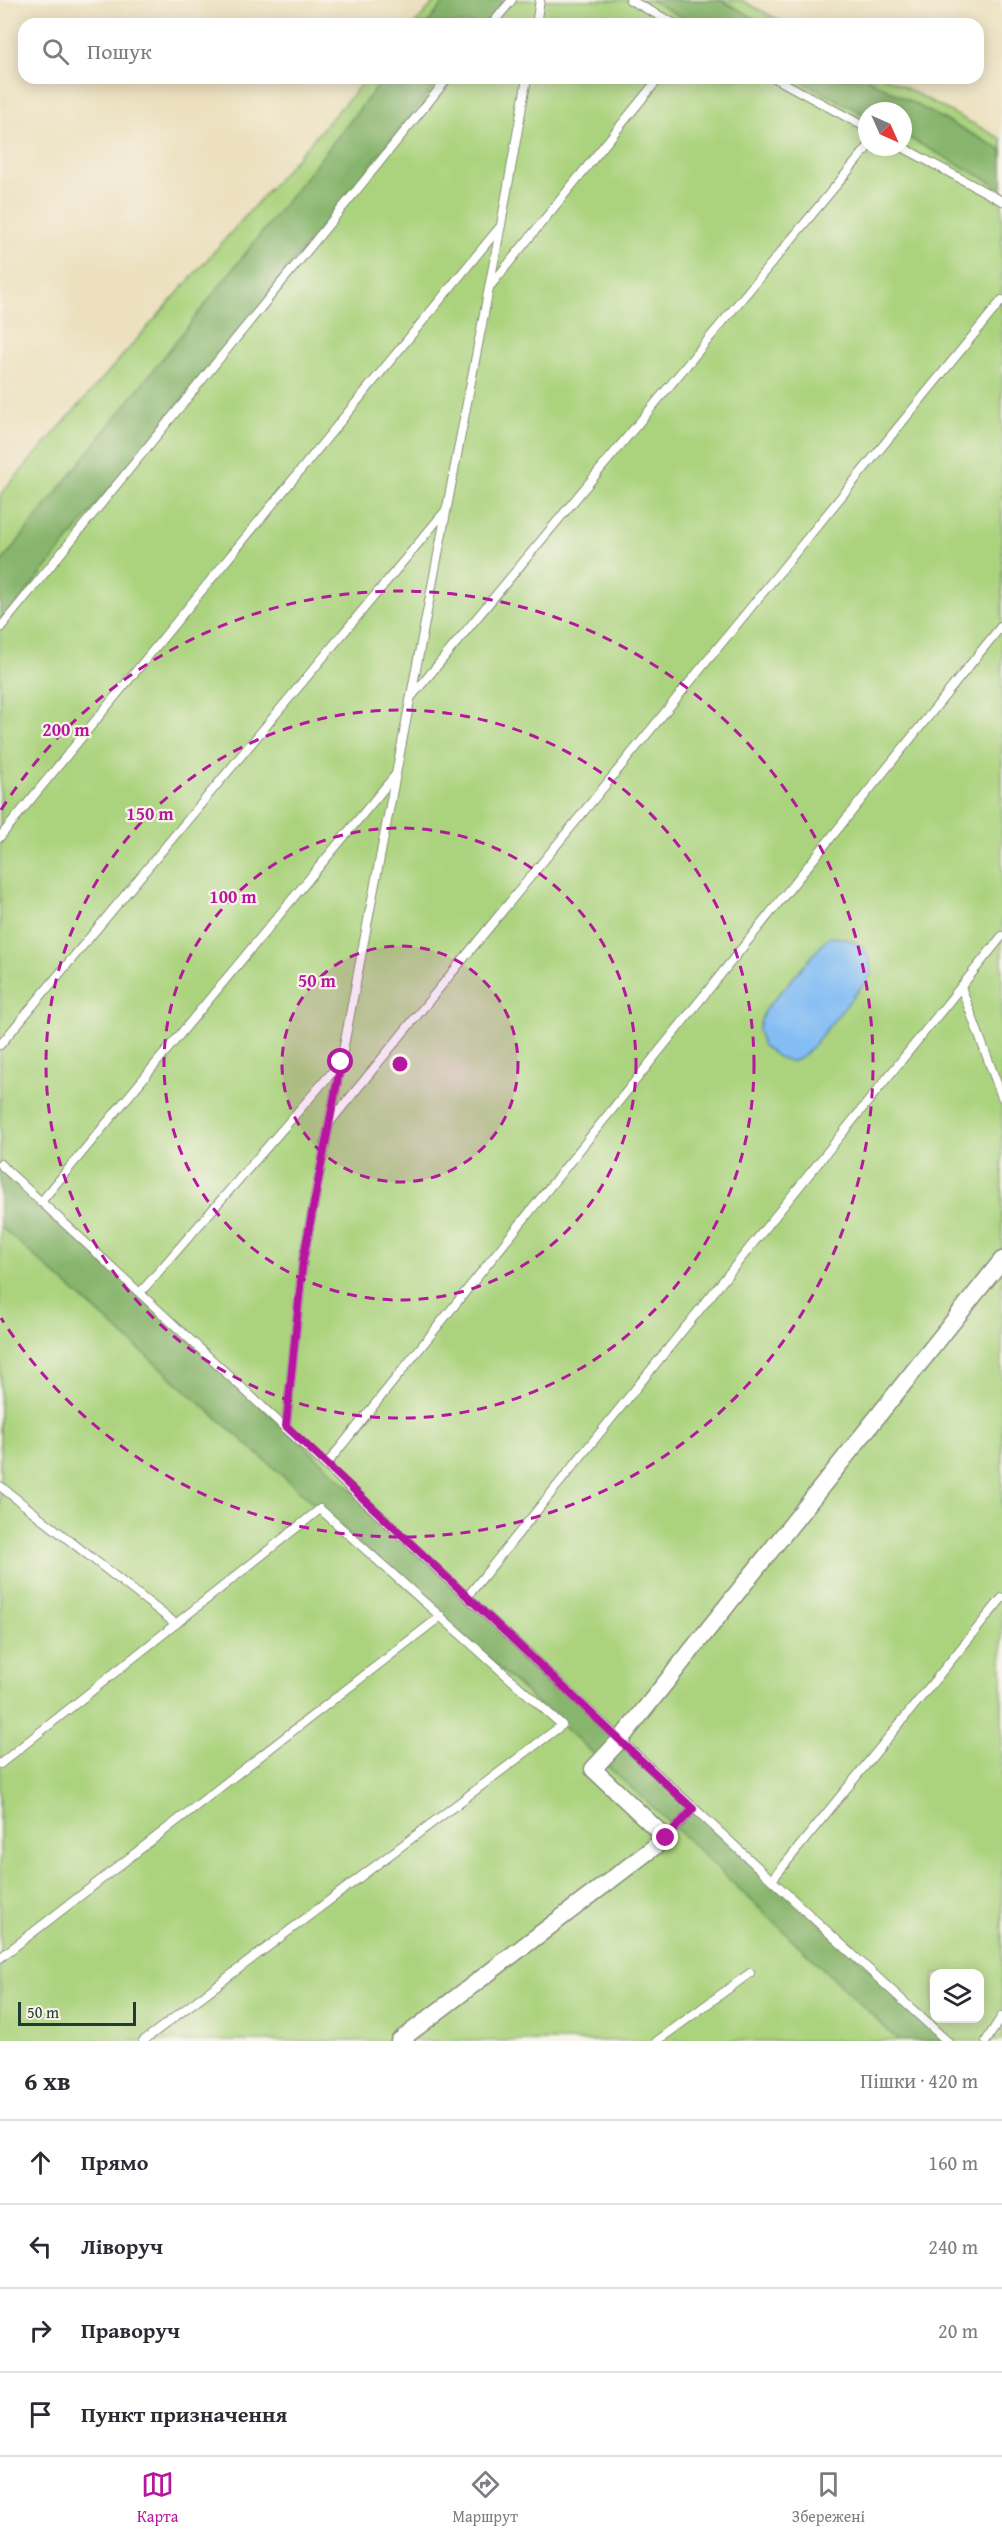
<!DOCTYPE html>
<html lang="uk">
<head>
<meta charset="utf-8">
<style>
  body { margin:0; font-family:"Gentium Book Plus",serif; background:#f7f7f7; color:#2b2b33 }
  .controls { position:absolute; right:18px; bottom:18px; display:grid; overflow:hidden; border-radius:12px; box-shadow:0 3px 15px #0003 }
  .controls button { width:54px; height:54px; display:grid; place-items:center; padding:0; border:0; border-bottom:2px solid #e1e1e2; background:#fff; color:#2b2b33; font:30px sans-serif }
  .compass { position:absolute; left:858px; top:102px; width:54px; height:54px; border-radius:50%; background:#fff; box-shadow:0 3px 15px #0003; rotate:135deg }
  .scale { position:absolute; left:18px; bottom:15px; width:118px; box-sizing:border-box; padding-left:6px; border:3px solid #1f3d34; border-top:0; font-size:16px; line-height:21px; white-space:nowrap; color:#1f3d34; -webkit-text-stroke:4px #f7f3e8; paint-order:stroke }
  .stop { position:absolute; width:18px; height:18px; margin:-14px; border:4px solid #b5179e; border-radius:50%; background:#fff }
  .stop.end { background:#b5179e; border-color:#fff; box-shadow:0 2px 6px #0008 }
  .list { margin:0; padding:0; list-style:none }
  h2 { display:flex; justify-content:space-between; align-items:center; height:78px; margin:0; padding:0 24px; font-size:26px }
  h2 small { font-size:20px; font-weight:400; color:#7c7c81 }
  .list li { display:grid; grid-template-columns:39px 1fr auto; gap:18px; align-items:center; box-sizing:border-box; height:84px; padding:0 24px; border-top:2px solid #e1e1e2 }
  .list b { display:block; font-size:22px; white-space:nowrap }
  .list em { font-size:20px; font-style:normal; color:#7c7c81 }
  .icon { flex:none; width:33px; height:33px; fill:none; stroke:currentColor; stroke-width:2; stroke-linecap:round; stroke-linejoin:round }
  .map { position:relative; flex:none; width:1002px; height:2041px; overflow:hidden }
  .search { position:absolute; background:#fff; box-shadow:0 3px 15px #0003; left:18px; right:18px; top:18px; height:66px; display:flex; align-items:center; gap:15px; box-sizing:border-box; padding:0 21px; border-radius:18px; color:#7c7c81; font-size:22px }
  .sheet { height:414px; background:#fff }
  nav { display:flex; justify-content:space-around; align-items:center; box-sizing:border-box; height:84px; border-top:2px solid #e1e1e2; background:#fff; font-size:16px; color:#7c7c81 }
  nav a { display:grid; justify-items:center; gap:3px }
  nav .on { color:#b5179e }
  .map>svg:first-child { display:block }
</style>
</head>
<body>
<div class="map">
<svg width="1002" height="2041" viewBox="0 0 1002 2041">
  <rect width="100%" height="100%" fill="#f7f3e8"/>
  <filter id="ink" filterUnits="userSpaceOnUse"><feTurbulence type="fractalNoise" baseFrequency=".0167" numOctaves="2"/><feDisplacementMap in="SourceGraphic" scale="12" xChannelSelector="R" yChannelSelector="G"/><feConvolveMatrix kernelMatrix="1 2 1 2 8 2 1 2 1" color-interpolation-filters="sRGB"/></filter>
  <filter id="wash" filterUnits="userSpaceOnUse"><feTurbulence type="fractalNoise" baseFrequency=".008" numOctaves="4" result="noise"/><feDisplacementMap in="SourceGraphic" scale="24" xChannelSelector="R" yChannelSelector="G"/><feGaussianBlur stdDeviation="1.35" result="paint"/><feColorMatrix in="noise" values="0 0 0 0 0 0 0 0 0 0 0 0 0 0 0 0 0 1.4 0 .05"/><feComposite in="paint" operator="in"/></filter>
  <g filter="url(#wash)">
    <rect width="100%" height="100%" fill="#ece0be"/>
    <g fill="#abd37e" stroke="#658859" stroke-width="1.5" fill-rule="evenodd">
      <polygon points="436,0 741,0 786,24 415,24"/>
      <path d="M367,78H887L1002,139V2041H0V495ZM867,111H903V147H867ZM934,1974H980V2018H934Z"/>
    </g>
    <g fill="#88b56d" stroke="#547950" stroke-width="1.5">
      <polygon points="446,0 504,0 485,24 427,24"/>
      <polygon points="650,0 721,0 765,24 695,24"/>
      <polygon points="384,78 441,78 0,625 0,564"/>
      <polygon points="796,78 866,78 1002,150 1002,188 903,135 903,111 867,111 867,116"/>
      <polygon points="0,1164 947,2041 899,2041 667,1820 441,1616 0,1226"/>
    </g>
    <path fill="#83bdf4" stroke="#517d94" stroke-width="1.5" d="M829,937C857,938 869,946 872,974L806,1054L792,1062L778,1057L763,1046L758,1030L764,1011Z"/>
  </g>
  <g filter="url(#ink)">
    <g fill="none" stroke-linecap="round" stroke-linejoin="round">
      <g stroke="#868e79" stroke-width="10">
        <g id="lane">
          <polyline points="630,0 675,24"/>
          <polyline points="492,24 512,0"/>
          <polyline points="536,24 540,0"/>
          <polyline points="775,78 867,128"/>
          <polyline points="902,147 1002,201"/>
          <polyline points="491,285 659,78"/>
          <polyline points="0,628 448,78"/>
          <polyline points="412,696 868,147"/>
          <polyline points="0,837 499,228"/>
          <polyline points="961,987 1002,1097"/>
          <polyline points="0,1045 446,510"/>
          <polyline points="330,1122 1002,300"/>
          <path d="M0,1164C317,1455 629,1751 947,2041"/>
          <polyline points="41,1202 396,774"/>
          <polyline points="140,1293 341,1062"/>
          <polyline points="286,1426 303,1260 501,225 527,78"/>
          <polyline points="326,1465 1002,625"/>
          <polyline points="0,1486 176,1624"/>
          <polyline points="467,1597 1002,936"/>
          <polyline points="0,1764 320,1509 562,1725 143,2041"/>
          <polyline points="666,1838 693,1809"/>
          <polyline points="772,1880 1002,1598"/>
          <polyline points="0,1958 441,1616"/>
          <polyline points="657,2041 750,1973"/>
          <polyline points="986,2041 1002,2016"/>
        </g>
      </g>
      <g stroke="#868e79" stroke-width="19">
        <polyline id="street" points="399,2041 666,1838 593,1769 620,1740 1002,1260"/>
      </g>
      <use href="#lane" stroke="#fff" stroke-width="8"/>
      <use href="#street" stroke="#fff" stroke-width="16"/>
    </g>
  </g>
  <g fill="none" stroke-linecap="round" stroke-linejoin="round" filter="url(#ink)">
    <polyline stroke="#b5179e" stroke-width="8" points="341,1062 303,1260 286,1426 693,1809 666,1838"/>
  </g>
  <circle cx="400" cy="1064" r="118" fill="#b5179e" fill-opacity=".12"/>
  <g fill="none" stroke="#b5179e" stroke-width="3" stroke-dasharray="10 8">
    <circle cx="400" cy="1064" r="118"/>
    <circle cx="400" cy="1064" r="236"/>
    <circle cx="400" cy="1064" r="354"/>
    <path d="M1 810A473 473 0 1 1 1 1318"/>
  </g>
  <circle cx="400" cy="1064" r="9" fill="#b5179e" stroke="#f7f3e8" stroke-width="3"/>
  <g font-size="18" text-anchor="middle" font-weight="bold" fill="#b5179e" stroke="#f7f3e8" stroke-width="4.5" stroke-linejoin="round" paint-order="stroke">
    <text x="66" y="736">200 m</text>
    <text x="150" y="820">150 m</text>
    <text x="233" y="903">100 m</text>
    <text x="317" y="987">50 m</text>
  </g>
</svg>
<div class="controls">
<button><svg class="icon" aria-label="layers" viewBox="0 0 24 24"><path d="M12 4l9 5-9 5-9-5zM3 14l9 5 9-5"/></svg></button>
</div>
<svg class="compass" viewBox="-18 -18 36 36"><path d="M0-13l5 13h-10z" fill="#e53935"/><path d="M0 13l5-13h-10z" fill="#7c7c81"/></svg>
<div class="scale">50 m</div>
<div class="stop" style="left:341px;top:1062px"></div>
<div class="stop end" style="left:666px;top:1838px"></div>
<div class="search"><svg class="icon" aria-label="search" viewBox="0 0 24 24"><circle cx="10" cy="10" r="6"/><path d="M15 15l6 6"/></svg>Пошук</div>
</div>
<section class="sheet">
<h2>6 хв<small>Пішки · 420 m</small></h2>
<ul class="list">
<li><svg class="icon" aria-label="ahead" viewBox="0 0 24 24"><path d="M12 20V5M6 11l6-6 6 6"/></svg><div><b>Прямо</b></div><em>160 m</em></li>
<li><svg class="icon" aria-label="left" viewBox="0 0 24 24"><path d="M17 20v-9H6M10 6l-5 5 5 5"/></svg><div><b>Ліворуч</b></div><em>240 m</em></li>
<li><svg class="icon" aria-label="right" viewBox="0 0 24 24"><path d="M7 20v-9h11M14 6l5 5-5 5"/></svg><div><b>Праворуч</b></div><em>20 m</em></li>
<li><svg class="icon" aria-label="arrive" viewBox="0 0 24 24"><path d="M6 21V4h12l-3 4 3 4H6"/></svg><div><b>Пункт призначення</b></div></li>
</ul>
</section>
<nav>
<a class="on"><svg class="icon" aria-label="map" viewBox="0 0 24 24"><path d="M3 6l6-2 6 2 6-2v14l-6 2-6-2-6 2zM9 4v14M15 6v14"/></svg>Карта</a>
<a><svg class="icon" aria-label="directions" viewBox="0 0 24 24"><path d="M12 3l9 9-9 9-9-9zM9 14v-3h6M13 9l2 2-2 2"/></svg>Маршрут</a>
<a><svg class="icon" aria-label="saved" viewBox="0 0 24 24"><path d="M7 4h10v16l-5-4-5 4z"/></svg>Збережені</a>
</nav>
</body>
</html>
